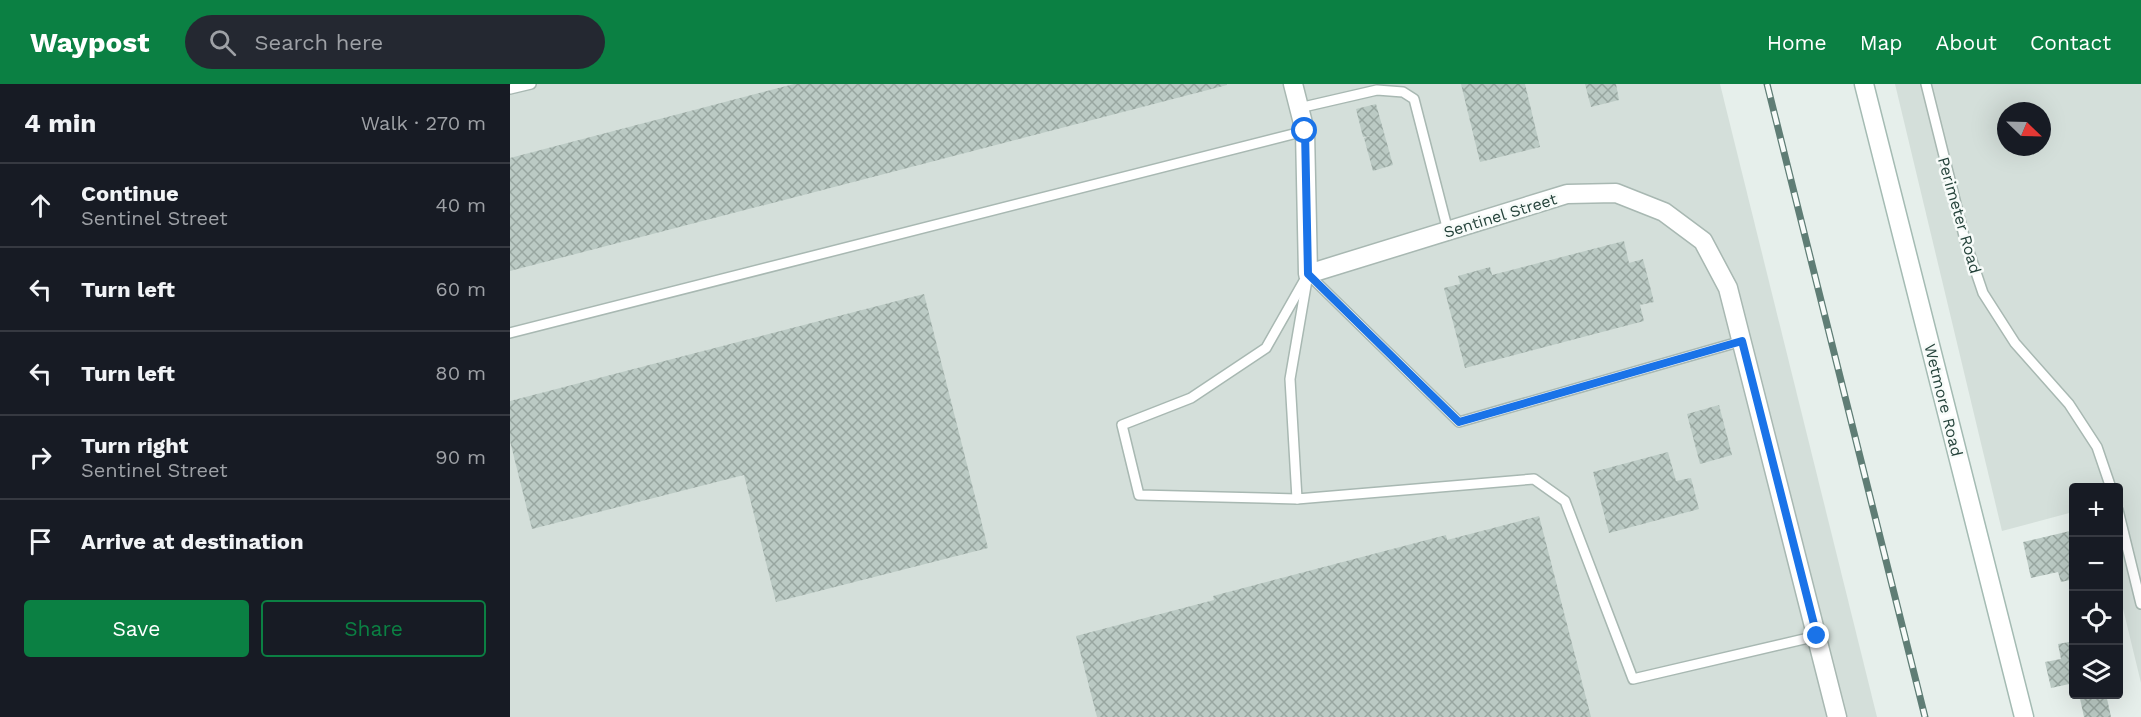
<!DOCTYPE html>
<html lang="en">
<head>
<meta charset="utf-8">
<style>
  body { margin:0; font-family:"Work Sans",sans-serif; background:#242831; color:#f1f3f6 }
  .controls { position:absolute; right:18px; bottom:18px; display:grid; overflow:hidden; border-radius:6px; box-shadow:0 6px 24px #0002 }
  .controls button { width:54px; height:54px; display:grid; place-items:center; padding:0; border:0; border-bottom:2px solid #363941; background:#171b24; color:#f1f3f6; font:30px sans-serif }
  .compass { position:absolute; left:1487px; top:18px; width:54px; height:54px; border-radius:50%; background:#171b24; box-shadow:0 6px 24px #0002; rotate:113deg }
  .stop { position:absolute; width:18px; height:18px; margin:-14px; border:4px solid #1a73e8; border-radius:50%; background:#fff }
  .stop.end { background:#1a73e8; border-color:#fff; box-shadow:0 2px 6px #0008 }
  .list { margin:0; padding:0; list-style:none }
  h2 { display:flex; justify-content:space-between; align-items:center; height:78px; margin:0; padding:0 24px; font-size:26px }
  h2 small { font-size:20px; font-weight:400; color:#9ea1a6 }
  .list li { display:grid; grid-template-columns:39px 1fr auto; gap:18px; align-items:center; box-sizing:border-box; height:84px; padding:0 24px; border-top:2px solid #363941 }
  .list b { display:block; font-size:22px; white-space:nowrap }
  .list p { margin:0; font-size:20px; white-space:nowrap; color:#9ea1a6 }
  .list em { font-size:20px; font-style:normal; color:#9ea1a6 }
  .actions { display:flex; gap:12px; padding:18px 24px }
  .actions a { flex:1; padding:14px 0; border:2px solid #0b8043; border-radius:6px; text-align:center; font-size:21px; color:#0b8043 }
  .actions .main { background:#0b8043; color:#fff }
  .icon { flex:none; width:33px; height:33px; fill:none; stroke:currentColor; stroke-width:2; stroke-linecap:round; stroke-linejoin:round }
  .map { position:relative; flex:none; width:1631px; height:633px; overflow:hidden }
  header { display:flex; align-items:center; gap:36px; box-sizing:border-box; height:84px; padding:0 30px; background:#0b8043; color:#fff }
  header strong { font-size:28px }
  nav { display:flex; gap:33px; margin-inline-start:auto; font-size:21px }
  .search { width:420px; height:54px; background:#242831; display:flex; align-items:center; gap:15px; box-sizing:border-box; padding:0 21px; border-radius:33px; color:#9ea1a6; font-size:22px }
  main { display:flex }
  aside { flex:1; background:#171b24 }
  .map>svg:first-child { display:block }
</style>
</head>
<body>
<header>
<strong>Waypost</strong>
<div class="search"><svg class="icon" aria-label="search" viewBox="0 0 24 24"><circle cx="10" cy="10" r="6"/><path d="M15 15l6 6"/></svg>Search here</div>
<nav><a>Home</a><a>Map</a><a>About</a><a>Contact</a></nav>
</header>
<main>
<aside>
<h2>4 min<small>Walk · 270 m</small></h2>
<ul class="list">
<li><svg class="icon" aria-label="ahead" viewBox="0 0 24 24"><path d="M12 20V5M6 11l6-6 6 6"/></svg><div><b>Continue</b><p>Sentinel Street</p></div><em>40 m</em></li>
<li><svg class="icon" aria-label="left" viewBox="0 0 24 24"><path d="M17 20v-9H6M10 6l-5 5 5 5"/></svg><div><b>Turn left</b></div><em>60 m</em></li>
<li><svg class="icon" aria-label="left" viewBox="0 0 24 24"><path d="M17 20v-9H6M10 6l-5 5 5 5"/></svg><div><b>Turn left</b></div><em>80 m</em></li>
<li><svg class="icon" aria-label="right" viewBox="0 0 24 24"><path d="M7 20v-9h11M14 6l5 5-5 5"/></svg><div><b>Turn right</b><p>Sentinel Street</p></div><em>90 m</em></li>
<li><svg class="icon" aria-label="arrive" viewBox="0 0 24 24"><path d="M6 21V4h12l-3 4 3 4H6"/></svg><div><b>Arrive at destination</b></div></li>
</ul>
<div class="actions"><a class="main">Save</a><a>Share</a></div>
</aside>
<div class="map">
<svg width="1631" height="633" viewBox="0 0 1631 633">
  <defs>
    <pattern id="building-cross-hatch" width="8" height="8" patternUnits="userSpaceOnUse" patternTransform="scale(1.5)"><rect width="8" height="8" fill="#bbcac4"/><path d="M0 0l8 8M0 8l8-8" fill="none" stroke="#98a6a0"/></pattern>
  </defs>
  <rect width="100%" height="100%" fill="#e6efeb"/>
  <g fill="#d4dfda" fill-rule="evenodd">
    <polygon points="0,0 1210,0 1367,633 0,633"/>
    <path d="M1385,0H1631V599L1609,508L1608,404H1564L1563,428L1492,447ZM1496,27H1532V63H1496Z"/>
  </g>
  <g fill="url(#building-cross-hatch)">
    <polygon points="284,0 717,0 717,1 0,187 0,74"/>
    <polygon points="951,0 1015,0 1030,63 970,78"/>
    <polygon points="1075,0 1106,0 1109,16 1081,23"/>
    <polygon points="866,20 883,81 863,87 854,54 862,52 853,53 846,25"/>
    <polygon points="1114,157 1119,179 1133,175 1144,218 1130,221 1134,237 955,284 934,204 950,200 948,192 980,183 982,191"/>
    <polygon points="414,210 478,464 266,518 234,391 22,445 0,357 0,317"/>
    <polygon points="1209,321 1222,371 1190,380 1177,330"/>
    <polygon points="1158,368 1166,397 1181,394 1189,425 1099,449 1083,388"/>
    <polygon points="1029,432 1081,633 587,633 566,552 704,516 703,512 936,451 937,456"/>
    <polygon points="1560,447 1564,461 1564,495 1551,498 1548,488 1521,494 1513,458"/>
    <polygon points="1564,557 1564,599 1541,604 1535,578 1551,575 1548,560"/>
    <polygon points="1569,610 1596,610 1601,633 1574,633"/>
  </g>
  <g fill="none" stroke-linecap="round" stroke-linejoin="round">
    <g stroke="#a8b8b2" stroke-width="12">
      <g id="lane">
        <polyline points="1416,0 1455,156 1473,209 1505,259 1559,320 1587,363 1601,404"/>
        <polyline points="0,5 21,0"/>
        <polyline points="789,24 867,6 893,8 904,15 938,147"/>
        <polyline points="798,190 780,295 787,415 1024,395 1055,417 1123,595 1307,552"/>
        <polyline points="798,190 949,338 1232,257"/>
        <polyline points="0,249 795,47"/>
        <polyline points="787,415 629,411 612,341 681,314 756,264 794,197"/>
        <polyline points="1608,426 1631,520"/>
      </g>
    </g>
    <g stroke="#a8b8b2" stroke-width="21">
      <polyline id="street" points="783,0 795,47 798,190 1057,110 1106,109 1154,128 1193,157 1218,204 1327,633"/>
    </g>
    <g stroke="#a4bbb3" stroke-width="21">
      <polyline id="secondary" points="1354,0 1514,633"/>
    </g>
    <use href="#lane" stroke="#fff" stroke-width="9"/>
    <use href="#street" stroke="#fff" stroke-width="18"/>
    <use href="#secondary" stroke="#fff" stroke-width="18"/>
    <g stroke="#5f7d75" stroke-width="7">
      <polyline id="rail" points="1257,0 1415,633"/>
    </g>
    <use href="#rail" stroke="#f7fbf9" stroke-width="4.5" stroke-dasharray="14" stroke-linecap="butt"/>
  </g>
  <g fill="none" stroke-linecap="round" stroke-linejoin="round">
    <polyline stroke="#1a73e8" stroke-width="8" points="795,47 798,190 949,338 1232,257 1307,552"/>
  </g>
  <g text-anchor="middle" stroke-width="5" stroke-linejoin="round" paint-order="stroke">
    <g font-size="16" fill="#24423a" stroke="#f7fbf9">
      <text transform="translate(990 131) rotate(-17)" y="6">Sentinel Street</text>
      <text transform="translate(1450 131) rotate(74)" y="6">Perimeter Road</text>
      <text transform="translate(1434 316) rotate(76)" y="6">Wetmore Road</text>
    </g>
  </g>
</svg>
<div class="controls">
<button>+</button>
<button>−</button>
<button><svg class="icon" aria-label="locate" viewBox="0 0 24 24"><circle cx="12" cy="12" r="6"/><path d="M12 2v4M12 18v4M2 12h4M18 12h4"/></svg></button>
<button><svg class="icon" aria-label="layers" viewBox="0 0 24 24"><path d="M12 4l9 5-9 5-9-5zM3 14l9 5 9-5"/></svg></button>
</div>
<svg class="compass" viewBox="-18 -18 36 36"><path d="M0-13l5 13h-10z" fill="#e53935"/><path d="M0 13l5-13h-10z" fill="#9ea1a6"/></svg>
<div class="stop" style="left:795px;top:47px"></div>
<div class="stop end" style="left:1307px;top:552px"></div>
</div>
</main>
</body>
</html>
